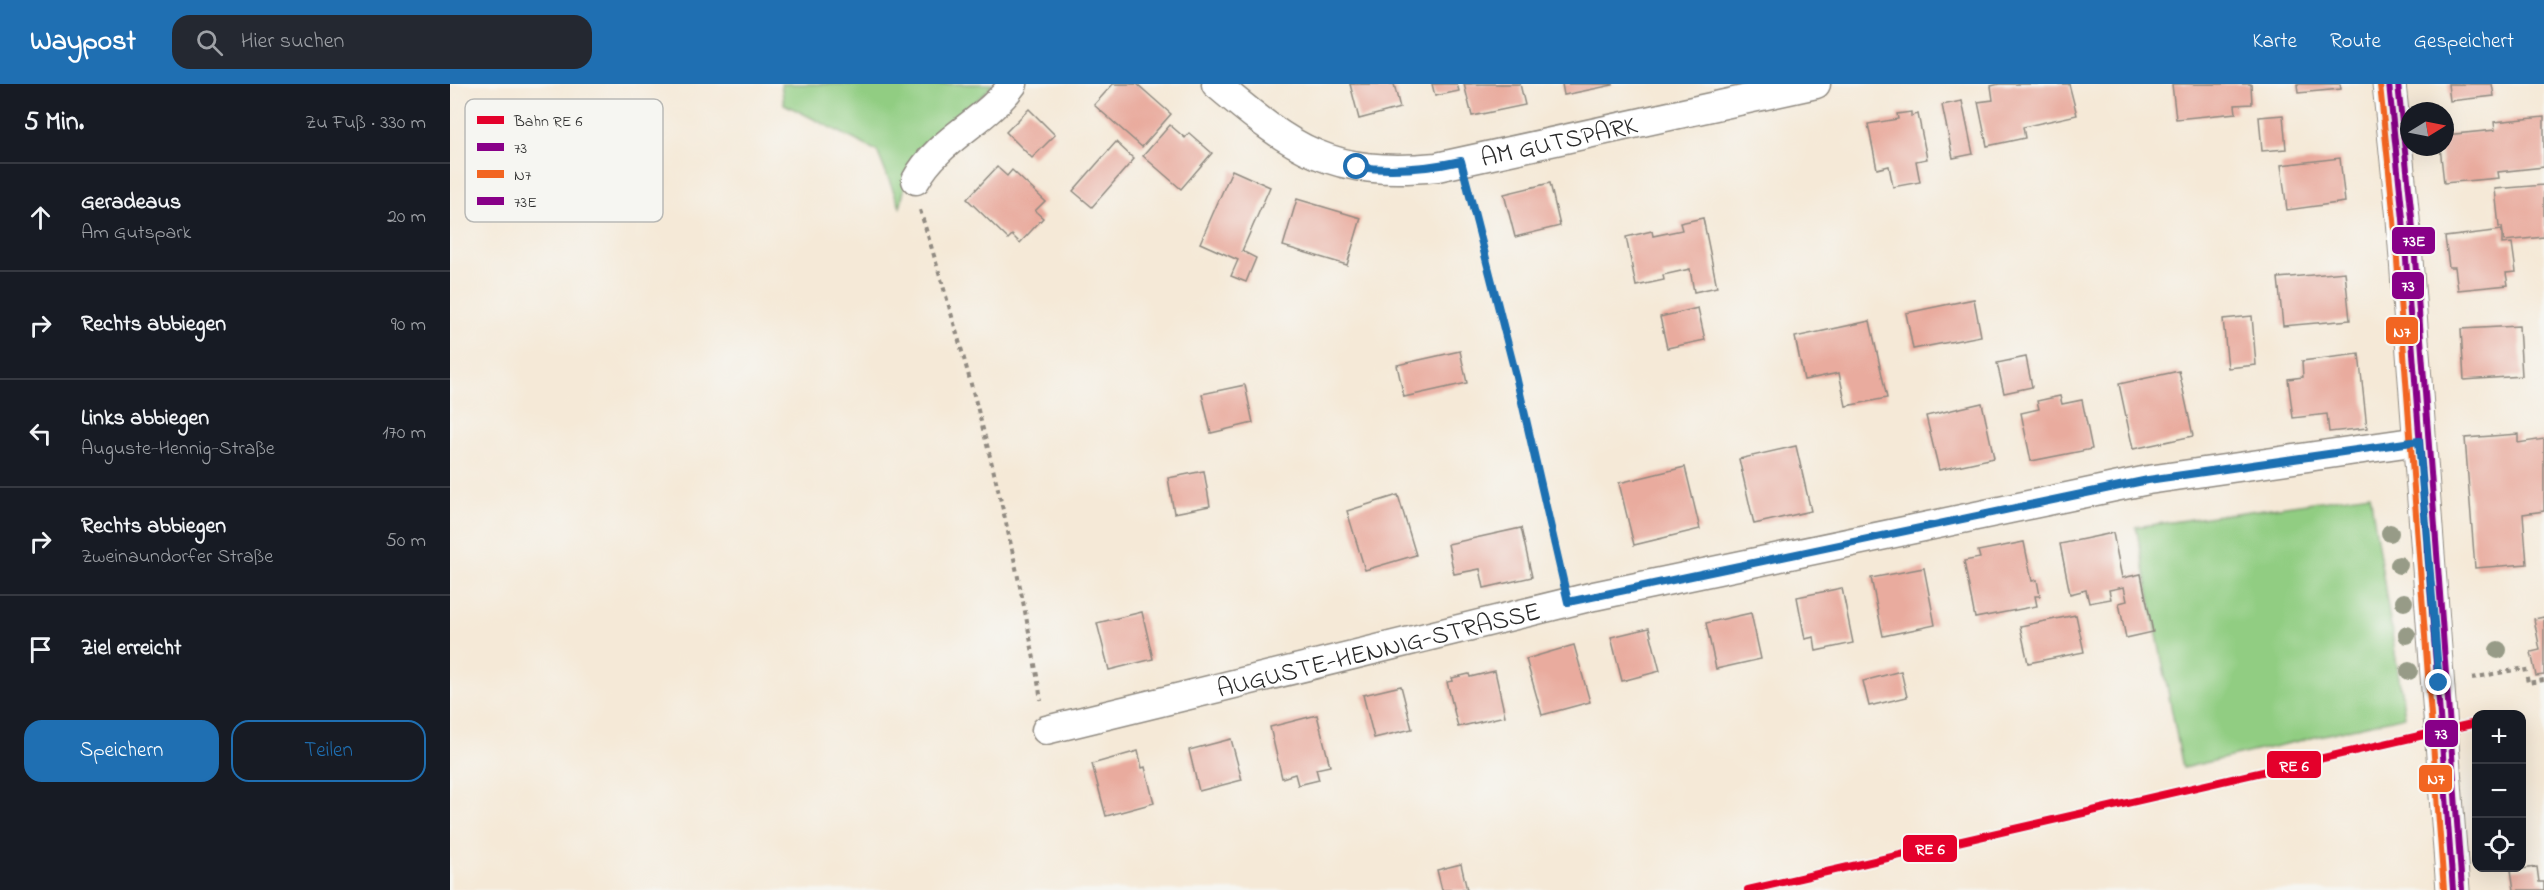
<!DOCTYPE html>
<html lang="de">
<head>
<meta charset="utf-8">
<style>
  body { margin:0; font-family:"Indie Flower",sans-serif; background:#242831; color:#f1f3f6 }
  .controls { position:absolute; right:18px; bottom:18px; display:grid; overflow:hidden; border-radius:12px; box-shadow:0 6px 24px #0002 }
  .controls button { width:54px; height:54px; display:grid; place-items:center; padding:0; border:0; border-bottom:2px solid #363941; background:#171b24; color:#f1f3f6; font:30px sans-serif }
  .compass { position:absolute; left:1950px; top:18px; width:54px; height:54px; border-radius:50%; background:#171b24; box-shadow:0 6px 24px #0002; rotate:80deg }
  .stop { position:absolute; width:18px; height:18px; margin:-14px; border:4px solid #1f6fb2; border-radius:50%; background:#fff }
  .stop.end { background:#1f6fb2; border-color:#fff; box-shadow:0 2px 6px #0008 }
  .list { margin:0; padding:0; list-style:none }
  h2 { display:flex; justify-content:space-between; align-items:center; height:78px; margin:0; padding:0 24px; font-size:26px }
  h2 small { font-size:20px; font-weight:400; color:#9ea1a6 }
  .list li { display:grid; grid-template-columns:39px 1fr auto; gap:18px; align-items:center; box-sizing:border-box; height:108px; padding:0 24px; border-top:2px solid #363941 }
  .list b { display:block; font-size:22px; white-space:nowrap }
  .list p { margin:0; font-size:20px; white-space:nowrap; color:#9ea1a6 }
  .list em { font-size:20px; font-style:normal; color:#9ea1a6 }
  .actions { display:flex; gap:12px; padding:18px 24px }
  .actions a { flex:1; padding:14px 0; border:2px solid #1f6fb2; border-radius:18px; text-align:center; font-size:21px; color:#1f6fb2 }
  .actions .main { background:#1f6fb2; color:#fff }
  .icon { flex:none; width:33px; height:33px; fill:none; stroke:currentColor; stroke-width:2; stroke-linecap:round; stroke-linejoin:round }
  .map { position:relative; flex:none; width:2094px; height:806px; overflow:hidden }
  header { display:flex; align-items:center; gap:36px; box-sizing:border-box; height:84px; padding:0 30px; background:#1f6fb2; color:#fff }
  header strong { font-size:28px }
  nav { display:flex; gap:33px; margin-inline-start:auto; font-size:21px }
  .search { width:420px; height:54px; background:#242831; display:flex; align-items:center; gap:15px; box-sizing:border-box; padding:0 21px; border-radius:18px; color:#9ea1a6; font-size:22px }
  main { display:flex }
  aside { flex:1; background:#171b24 }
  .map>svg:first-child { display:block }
</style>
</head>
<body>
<header>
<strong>Waypost</strong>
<div class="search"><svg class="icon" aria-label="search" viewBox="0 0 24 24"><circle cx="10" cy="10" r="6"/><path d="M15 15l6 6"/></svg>Hier suchen</div>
<nav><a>Karte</a><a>Route</a><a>Gespeichert</a></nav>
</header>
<main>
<aside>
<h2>5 Min.<small>Zu Fuß · 330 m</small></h2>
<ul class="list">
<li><svg class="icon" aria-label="ahead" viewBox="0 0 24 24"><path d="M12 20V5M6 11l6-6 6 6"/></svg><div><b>Geradeaus</b><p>Am Gutspark</p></div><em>20 m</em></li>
<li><svg class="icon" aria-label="right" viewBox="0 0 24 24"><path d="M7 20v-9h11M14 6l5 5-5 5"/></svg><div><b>Rechts abbiegen</b></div><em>90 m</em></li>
<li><svg class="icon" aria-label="left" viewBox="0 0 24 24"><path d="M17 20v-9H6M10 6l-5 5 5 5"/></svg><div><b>Links abbiegen</b><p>Auguste-Hennig-Straße</p></div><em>170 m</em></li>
<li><svg class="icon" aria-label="right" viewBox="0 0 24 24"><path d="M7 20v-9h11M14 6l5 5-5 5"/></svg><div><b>Rechts abbiegen</b><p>Zweinaundorfer Straße</p></div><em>50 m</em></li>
<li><svg class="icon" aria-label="arrive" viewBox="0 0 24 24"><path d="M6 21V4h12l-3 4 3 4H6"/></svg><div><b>Ziel erreicht</b></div></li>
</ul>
<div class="actions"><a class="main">Speichern</a><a>Teilen</a></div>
</aside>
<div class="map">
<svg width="2094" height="806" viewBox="0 0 2094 806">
  <rect width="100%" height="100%" fill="#f6f6f2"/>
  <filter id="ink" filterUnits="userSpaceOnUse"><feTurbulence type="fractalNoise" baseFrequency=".0167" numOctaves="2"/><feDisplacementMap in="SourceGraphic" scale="12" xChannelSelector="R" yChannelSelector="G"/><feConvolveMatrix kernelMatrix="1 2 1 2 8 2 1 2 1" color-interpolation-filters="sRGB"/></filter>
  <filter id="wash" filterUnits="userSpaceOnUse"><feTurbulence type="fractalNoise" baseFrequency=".008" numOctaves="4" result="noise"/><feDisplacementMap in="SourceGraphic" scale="24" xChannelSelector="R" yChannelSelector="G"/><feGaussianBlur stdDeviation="1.35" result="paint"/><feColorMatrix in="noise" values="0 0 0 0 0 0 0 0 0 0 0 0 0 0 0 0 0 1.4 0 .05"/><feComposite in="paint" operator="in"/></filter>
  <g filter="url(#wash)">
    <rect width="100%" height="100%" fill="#f5e9d7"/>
    <g fill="#91cd82" stroke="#5e7c56" stroke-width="1.5">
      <path d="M331,0H543C519,30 481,43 463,77C456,90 454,109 450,123L427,67L334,20Z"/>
      <polygon points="1920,410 1955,632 1733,684 1686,443"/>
    </g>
    <g id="blocks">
      <g fill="#e9ab9e">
        <polygon points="663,0 687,0 721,30 692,63 644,21"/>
        <polygon points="900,0 944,0 950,24 909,35"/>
        <polygon points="982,0 1007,0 1009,7 985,12"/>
        <polygon points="1014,0 1070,0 1075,21 1022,32"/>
        <polygon points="1112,0 1163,0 1163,1 1114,11"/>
        <polygon points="1549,0 1619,0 1627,31 1573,43 1575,54 1537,62 1528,18 1543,16 1541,2"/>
        <polygon points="1722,0 1801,0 1802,20 1785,21 1786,29 1726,35"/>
        <polygon points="1847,0 1890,0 1891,5 1848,9"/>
        <polygon points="1998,0 2042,0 2044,12 2000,17"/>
        <polygon points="1512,17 1523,70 1503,74 1492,21"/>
        <polygon points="579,25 605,51 582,74 556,48"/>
        <polygon points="1461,28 1461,32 1468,30 1477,75 1466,77 1470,98 1443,103 1439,82 1427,85 1418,40 1448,35 1447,30"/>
        <polygon points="1833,31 1836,65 1812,67 1809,33"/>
        <polygon points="2094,33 2094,83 2048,88 2049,94 1994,99 1990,63 1995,63 1995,51 2045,46 2044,38"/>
        <polygon points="720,41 735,54 739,49 762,69 731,105 693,72"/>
        <polygon points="666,58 684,75 642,123 623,107"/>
        <polygon points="1890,74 1895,118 1837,126 1831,81"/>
        <polygon points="547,83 557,92 562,86 595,117 585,127 593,134 570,159 562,151 558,155 517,115"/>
        <polygon points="782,86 820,103 792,167 806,174 796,198 781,192 788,176 750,159"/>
        <polygon points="1100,99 1110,142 1065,153 1054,110"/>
        <polygon points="2094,101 2094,153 2054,157 2052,143 2049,143 2045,105"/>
        <polygon points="847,115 911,134 897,181 833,162"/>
        <polygon points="1253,134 1267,203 1244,208 1240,185 1213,191 1214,196 1186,202 1176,153 1202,147 1203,152 1232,146 1230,139"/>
        <polygon points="2052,146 2052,160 2062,159 2066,188 2056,189 2058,201 2008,206 2005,183 1999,183 1995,153"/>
        <polygon points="1895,188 1900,236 1833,242 1828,194"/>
        <polygon points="1524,215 1531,252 1463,265 1456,229"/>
        <polygon points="1248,224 1255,256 1217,264 1210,233"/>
        <polygon points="1802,232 1806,281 1778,284 1773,235"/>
        <polygon points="1420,237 1437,314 1396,322 1389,289 1354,296 1345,253"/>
        <polygon points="2069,242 2072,292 2014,296 2011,245"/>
        <polygon points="1010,267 1017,299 954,313 947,281"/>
        <polygon points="1909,270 1917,344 1879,348 1877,330 1843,334 1838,295 1853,293 1852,277"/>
        <polygon points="1576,273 1582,303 1554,309 1547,279"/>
        <polygon points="1729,287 1743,352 1683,365 1669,300"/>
        <polygon points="795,301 803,339 761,349 752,310"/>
        <polygon points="1610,312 1612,320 1632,316 1642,365 1581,377 1571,329 1589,325 1587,317"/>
        <polygon points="1532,319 1544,374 1489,386 1476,332"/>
        <polygon points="2068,350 2068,359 2094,355 2094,427 2073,430 2077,480 2025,484 2015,354"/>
        <polygon points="1346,362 1361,427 1304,440 1289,375"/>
        <polygon points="1235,383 1250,445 1184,461 1169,399"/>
        <polygon points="754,387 760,422 724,429 718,394"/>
        <polygon points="948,411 966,471 915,486 897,427"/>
        <polygon points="1071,444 1082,493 1034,504 1030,485 1004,490 998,460"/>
        <polygon points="1663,449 1672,494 1691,490 1703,548 1676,554 1669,519 1677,517 1674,503 1659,506 1661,515 1639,519 1636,506 1620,510 1610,460"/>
        <polygon points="1574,458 1582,497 1587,496 1590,512 1585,512 1587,522 1525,534 1514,477 1530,474 1528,467"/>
        <polygon points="1474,484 1485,541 1433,552 1421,494"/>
        <polygon points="1392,504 1403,559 1366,567 1364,553 1355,555 1347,513"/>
        <polygon points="692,528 703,575 659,586 647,539"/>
        <polygon points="1301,529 1311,575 1266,585 1256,539"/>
        <polygon points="1626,531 1634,568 1578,579 1570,542"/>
        <polygon points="2094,533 2094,591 2086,592 2081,568 2090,566 2084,535"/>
        <polygon points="1199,544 1210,587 1172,597 1161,553"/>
        <polygon points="1124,561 1140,618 1092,631 1076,575"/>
        <polygon points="1045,587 1055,632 1008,643 997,598 1003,597 1002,594 1019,590 1020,593"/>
        <polygon points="1451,587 1457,613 1419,622 1413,597"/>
        <polygon points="951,602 962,645 924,654 913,611"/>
        <polygon points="867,631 880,682 866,685 869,696 848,701 845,690 832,694 820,643"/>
        <polygon points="781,655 792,696 749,707 739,666"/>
        <polygon points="688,667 692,684 695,683 704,719 656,732 642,680"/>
        <polygon points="1011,780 1017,806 992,806 987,786"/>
        <polygon points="2087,783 2089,798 2094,798 2094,806 2064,806 2061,786"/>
      </g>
    </g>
  </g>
  <g filter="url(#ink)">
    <use href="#blocks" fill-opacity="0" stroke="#908a81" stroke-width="1.5"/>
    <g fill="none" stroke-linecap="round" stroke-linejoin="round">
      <g stroke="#908a81" stroke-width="31">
        <g id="street">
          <path id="s1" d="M766,0C844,66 881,93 987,83L1366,0"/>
          <path d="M466,96C488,55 536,38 563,0"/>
          <path id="s2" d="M596,646L1144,512L1698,396L1969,357"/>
        </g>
      </g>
      <g stroke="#908a81" stroke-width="35">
        <polyline id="secondary" points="1939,0 1953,135 2003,806"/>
      </g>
      <g stroke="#908a81" stroke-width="4" stroke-dasharray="4.5 4.5" stroke-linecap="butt">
        <polyline points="1018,108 1066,292 1111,488"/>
        <path d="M470,126C520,287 564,450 591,616"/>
        <polyline points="2022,594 2075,584 2078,599 2094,596"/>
      </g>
      <use href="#street" stroke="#fff" stroke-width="28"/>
      <use href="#secondary" stroke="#fff" stroke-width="33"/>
      <g stroke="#f6f6f2" stroke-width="10">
        <polyline id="bus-1" points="1939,0 1953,135 2003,806"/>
      </g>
      <g stroke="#f6f6f2" stroke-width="10">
        <polyline id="bus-2" points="1930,1 1944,136 1994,806"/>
      </g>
      <g stroke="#f6f6f2" stroke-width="10">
        <polyline id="bus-3" points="1948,0 1962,134 2012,805"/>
      </g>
      <use href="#bus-1" stroke="#808" stroke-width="6"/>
      <use href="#bus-2" stroke="#f26522" stroke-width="6"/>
      <use href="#bus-3" stroke="#808" stroke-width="6"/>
      <g stroke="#f6f6f2" stroke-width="12">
        <polyline id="rail-1" points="1298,806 2026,639"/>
      </g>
      <use href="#rail-1" stroke="#e4002b" stroke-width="8"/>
    </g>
    <g fill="#979b87">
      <circle cx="1940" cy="449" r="9"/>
      <circle cx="1949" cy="481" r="9"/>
      <circle cx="1954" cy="518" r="9"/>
      <circle cx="1957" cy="551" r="9"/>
      <circle cx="2048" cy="566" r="9"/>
      <circle cx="1959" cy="587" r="9"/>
    </g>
  </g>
  <g fill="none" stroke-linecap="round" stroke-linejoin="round" filter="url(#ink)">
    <path stroke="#1f6fb2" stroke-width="8" d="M907,83C943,87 976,85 1011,77L1066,292L1118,518L1698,396L1969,357L1989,599"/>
  </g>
  <g text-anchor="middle" stroke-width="4.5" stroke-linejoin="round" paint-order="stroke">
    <g font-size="26" fill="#2b2b2b" stroke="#f6f6f2">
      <text dy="9" stroke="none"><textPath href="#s1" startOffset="370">AM GUTSPARK</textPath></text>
      <text dy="9" stroke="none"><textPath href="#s2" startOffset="342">AUGUSTE-HENNIG-STRASSE</textPath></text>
    </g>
  </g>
  <rect x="15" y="15" width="198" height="123" rx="9" fill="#f6f6f2" stroke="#b9b9b6" stroke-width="1.5"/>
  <rect x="27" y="32" width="27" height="8" fill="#e4002b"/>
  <rect x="27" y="59" width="27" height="8" fill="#808"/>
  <rect x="27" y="86" width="27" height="8" fill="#f26522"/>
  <rect x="27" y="113" width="27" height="8" fill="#808"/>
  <g font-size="16" fill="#2b2b2b">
    <text x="64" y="42">Bahn RE 6</text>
    <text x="64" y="69">73</text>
    <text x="64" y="96">N7</text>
    <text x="64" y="123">73E</text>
  </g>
  <g stroke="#f6f6f2" stroke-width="2">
    <rect x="1941" y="142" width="45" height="29" rx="6" fill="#808"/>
    <rect x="1941" y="187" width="34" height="29" rx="6" fill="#808"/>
    <rect x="1935" y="232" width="34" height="29" rx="6" fill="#f26522"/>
    <rect x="1974" y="635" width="35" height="29" rx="6" fill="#808"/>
    <rect x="1816" y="666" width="56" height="29" rx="6" fill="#e4002b"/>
    <rect x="1968" y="680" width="35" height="29" rx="6" fill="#f26522"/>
    <rect x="1452" y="750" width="56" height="29" rx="6" fill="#e4002b"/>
  </g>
  <g font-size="16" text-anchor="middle" font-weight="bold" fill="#fff">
    <text x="1964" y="162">73E</text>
    <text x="1958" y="207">73</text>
    <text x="1952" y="253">N7</text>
    <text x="1991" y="655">73</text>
    <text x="1844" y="687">RE 6</text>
    <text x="1986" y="700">N7</text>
    <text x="1480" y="770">RE 6</text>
  </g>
</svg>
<div class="controls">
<button>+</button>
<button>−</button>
<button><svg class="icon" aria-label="locate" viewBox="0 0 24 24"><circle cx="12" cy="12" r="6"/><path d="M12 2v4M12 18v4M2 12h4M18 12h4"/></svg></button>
</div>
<svg class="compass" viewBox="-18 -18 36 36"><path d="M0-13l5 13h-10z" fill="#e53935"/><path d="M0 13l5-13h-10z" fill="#9ea1a6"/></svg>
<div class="stop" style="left:907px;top:83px"></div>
<div class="stop end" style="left:1989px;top:599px"></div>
</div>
</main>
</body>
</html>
